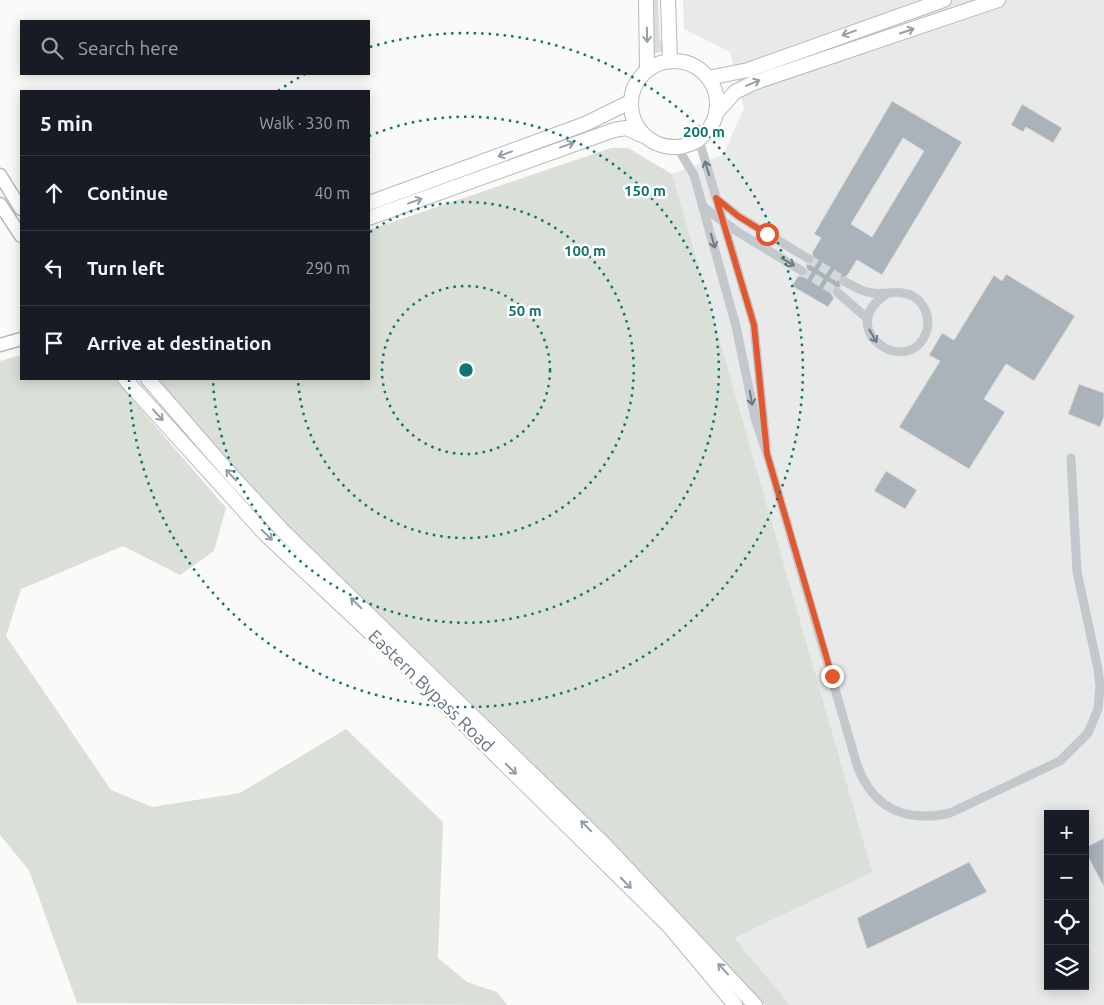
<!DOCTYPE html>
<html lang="en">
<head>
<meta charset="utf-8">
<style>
  body { margin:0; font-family:Ubuntu,sans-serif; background:#20242c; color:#f1f3f6 }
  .controls { position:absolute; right:15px; bottom:15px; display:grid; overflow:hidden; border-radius:0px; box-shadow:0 2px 12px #0003 }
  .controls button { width:45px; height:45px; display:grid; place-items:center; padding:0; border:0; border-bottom:1px solid #363941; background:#171b24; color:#f1f3f6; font:25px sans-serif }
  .stop { position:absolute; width:15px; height:15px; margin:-11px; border:4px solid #e4572e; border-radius:50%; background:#fff }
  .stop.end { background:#e4572e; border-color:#fff; box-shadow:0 1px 5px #0008 }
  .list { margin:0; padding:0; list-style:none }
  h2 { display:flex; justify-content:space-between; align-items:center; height:65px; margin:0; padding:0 20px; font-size:21px }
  h2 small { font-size:16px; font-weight:400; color:#9ea1a6 }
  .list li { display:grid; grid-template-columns:32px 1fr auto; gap:15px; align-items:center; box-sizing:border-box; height:75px; padding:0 20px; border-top:1px solid #363941 }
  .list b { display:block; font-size:19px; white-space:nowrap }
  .list em { font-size:16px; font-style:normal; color:#9ea1a6 }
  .icon { flex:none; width:28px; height:28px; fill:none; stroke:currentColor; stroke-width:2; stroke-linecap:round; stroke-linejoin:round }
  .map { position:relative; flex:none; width:1104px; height:1005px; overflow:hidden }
  .search { position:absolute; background:#171b24; box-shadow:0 2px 12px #0003; left:20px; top:20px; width:350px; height:55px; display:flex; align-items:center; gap:12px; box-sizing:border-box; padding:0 18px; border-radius:0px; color:#9ea1a6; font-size:19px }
  .panel { position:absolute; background:#171b24; box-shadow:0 2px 12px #0003; left:20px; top:90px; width:350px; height:290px; border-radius:0px }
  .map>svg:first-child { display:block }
</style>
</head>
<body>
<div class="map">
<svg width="1104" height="1005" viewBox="0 0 1104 1005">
  <rect width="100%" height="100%" fill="#fafaf8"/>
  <path fill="#e8e9e9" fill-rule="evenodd" d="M683,0H1104V1005H790L733,938L672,174L723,155L744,108L730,52L684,29ZM1048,814H1085V986H1048Z"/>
  <g fill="#dadfd7">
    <polygon points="653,0 658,0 660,39 664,51 653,54"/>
    <polygon points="611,148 628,148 672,174 872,872 734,938 790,1005 765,1005 487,725 330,578 155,379 369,379 369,230"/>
    <polygon points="21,355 21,379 115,379 226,508 214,551 180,575 123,546 21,589 6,636 111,790 152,807 240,793 346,729 443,822 438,958 467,982 497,992 507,1005 77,1003 29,870 0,835 0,361"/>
  </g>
  <g fill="#aab3b9" stroke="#dcdcda" fill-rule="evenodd">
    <path d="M892,101L962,142L882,275L857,260L847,276L839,278L841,287L832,288L831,294L834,298L828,307L792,286L798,276L805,277L808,274L806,264L812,265L815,262L812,253L821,238L814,234ZM903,138L924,151L872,237L851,224Z"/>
    <polygon points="1022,104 1062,128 1053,143 1026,127 1023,132 1011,125"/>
    <polygon points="1006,274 1075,316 1034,381 1006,364 984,399 1005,412 969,469 899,427 940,361 929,355 942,333 954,340 994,275 1002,281"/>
    <polygon points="1079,384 1104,393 1104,417 1100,427 1068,414"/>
    <polygon points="886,471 917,490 905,509 874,491"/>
    <polygon points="1104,838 1104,887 1085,851 1085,848"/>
    <polygon points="969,862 987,892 867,949 857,918"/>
  </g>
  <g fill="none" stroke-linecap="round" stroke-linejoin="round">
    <g stroke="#d5d9db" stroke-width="9" stroke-dasharray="9 4.5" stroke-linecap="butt">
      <polyline points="809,259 844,281"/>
      <polyline points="802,271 837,292"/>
    </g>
    <g stroke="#b3babf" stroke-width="15">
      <g id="secondary">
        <polyline points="0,175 21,209"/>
        <polyline points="0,204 21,236"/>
        <polyline points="0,345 21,339"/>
      </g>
    </g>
    <g stroke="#b5babe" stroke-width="16">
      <g id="primary">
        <polyline points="646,0 647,70"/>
        <polyline points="668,0 670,61"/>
        <circle cx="674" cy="104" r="43"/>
        <polyline points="708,78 748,70 944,0"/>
        <polyline points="716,113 735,92 753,83 998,0"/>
        <polyline points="369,203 585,124 630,102"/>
        <polyline points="369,218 614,130 626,128 644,136"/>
        <polyline points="125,379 266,535 393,654 669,926 735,1005"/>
        <polyline points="148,379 232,476 283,531 604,844 755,1005"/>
      </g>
    </g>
    <g stroke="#c3c8cc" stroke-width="9">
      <polyline points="699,140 754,325 766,444"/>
      <path d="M677,147L694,175L736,326L755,418L767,454L857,765C873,809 906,823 950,813L1060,761L1088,733L1098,709L1100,686L1098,669L1077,572L1071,458"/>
      <polyline points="717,199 738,216 809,259"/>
      <polyline points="703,207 738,232 802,271"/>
      <path d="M844,281C853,286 862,292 872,293C883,295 892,291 903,293C920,295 931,313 927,330C911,381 833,331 885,295"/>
      <polyline points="837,292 868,319"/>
    </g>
    <use href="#secondary" stroke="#fff" stroke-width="12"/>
    <use href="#primary" stroke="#fff" stroke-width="14"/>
  </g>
  <defs><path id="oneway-shaft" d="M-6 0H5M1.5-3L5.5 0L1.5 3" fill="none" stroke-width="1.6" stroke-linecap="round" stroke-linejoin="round" transform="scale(1.25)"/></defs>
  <g stroke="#939fa8">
    <use href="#oneway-shaft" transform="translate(907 31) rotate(-19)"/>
    <use href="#oneway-shaft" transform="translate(849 33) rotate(160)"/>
    <use href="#oneway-shaft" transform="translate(647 35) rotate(89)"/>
    <use href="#oneway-shaft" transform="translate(753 83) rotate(-23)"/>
    <use href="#oneway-shaft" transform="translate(567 145) rotate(-20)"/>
    <use href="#oneway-shaft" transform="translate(505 154) rotate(160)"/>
    <use href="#oneway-shaft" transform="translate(415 201) rotate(-20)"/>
    <use href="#oneway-shaft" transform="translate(158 415) rotate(48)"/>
    <use href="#oneway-shaft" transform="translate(231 475) rotate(-132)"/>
    <use href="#oneway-shaft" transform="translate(267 535) rotate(45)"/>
    <use href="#oneway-shaft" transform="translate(356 603) rotate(-136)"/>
    <use href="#oneway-shaft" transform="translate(511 769) rotate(44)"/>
    <use href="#oneway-shaft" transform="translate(586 826) rotate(-135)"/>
    <use href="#oneway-shaft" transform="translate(626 883) rotate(45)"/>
    <use href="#oneway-shaft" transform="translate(723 969) rotate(-133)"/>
  </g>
  <g stroke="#6a7a87">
    <use href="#oneway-shaft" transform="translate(707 168) rotate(-107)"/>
    <use href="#oneway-shaft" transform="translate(713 241) rotate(74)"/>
    <use href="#oneway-shaft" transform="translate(788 262) rotate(31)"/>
    <use href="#oneway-shaft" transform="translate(873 336) rotate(60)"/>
    <use href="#oneway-shaft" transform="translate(751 398) rotate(80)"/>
  </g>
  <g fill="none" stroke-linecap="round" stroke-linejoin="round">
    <polyline stroke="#e4572e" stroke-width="6" points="767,234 738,216 716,198 754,325 767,454 832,676"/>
  </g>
  <g fill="none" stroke="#0f766e" stroke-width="2.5" stroke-dasharray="2.5 5">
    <circle cx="466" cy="370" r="84"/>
    <path d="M370 232A168 168 0 1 1 298 379"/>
    <path d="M369 136A253 253 0 1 1 213 379"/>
    <path d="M278 91A337 337 0 0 1 305 74M370 47A337 337 0 1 1 129 379"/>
  </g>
  <g text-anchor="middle" stroke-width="5" stroke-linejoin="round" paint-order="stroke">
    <g font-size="18" fill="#657683" stroke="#fff">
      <text transform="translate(431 691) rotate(44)" y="6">Eastern Bypass Road</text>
    </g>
  </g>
  <circle cx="466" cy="370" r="8" fill="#0f766e" stroke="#fff" stroke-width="2.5"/>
  <g font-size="15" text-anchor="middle" font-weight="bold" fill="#0f766e" stroke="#fff" stroke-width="5" stroke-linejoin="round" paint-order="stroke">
    <text x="704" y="137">200 m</text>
    <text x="645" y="196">150 m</text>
    <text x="585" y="256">100 m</text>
    <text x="525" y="316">50 m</text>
  </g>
</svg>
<div class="controls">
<button>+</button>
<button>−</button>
<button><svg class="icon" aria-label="locate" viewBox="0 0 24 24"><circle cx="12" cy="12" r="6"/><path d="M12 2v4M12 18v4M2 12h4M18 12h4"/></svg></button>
<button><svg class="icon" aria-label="layers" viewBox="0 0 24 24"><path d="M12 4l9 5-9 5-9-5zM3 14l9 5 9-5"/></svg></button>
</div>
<div class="stop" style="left:767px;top:234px"></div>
<div class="stop end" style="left:832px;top:676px"></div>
<div class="search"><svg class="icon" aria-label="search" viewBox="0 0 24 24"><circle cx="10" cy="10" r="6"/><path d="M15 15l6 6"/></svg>Search here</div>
<section class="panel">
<h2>5 min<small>Walk · 330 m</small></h2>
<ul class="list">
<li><svg class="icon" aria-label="ahead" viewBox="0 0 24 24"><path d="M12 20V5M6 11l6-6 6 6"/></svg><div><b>Continue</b></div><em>40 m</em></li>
<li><svg class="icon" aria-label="left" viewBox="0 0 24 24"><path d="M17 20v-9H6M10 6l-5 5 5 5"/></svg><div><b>Turn left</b></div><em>290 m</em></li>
<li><svg class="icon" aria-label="arrive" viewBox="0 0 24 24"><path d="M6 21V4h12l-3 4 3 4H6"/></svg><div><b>Arrive at destination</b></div></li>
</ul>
</section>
</div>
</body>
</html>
